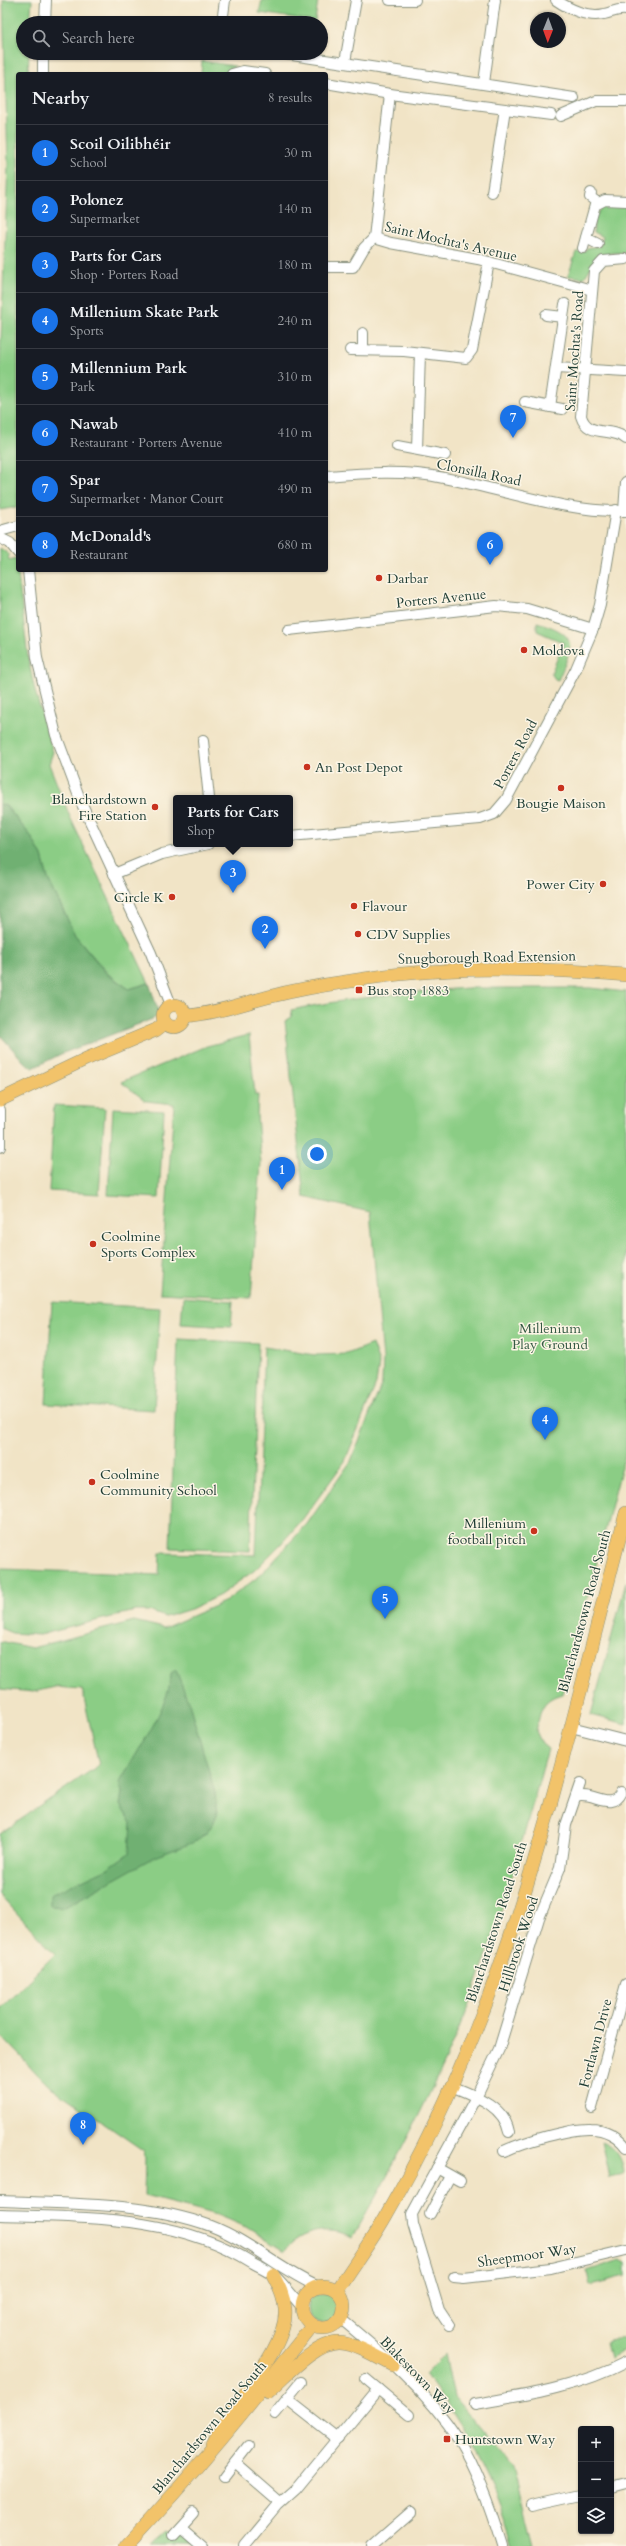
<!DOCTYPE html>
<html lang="en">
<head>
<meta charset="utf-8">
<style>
  body { margin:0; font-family:Cardo,serif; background:#20242c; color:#f1f3f6 }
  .controls { position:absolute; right:12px; bottom:12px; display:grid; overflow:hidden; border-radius:4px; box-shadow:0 1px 3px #0004 }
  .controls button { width:36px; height:36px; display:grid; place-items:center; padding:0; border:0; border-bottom:1px solid #363941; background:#171b24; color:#f1f3f6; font:20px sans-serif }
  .compass { position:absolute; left:530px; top:12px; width:36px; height:36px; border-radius:50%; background:#171b24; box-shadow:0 1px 3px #0004; rotate:181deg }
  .you { position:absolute; left:317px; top:1154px; width:14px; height:14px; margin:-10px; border:3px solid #fff; border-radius:50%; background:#1a73e8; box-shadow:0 0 0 6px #1a73e833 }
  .badge { display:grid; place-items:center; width:26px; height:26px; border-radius:50%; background:#1a73e8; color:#fff; font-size:13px; font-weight:700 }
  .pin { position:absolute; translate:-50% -33px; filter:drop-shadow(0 1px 2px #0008) }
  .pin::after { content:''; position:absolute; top:21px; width:14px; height:12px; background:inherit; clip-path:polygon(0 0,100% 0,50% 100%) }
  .popup { position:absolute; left:173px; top:795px; width:120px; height:52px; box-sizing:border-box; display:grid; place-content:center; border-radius:4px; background:#171b24; filter:drop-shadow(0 1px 3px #0005); font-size:13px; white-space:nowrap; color:#9ea1a6 }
  .popup b { font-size:15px; color:#f1f3f6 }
  .popup::after { content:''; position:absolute; left:50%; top:100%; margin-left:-8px; border:8px solid transparent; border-top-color:#171b24 }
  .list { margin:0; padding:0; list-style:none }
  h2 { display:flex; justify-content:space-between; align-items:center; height:52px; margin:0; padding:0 16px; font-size:17px }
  h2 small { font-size:13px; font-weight:400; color:#9ea1a6 }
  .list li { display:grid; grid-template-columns:26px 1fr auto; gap:12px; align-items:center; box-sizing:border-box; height:56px; padding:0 16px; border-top:1px solid #363941 }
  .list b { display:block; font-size:15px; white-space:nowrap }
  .list p { margin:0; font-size:13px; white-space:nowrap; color:#9ea1a6 }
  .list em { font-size:13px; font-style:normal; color:#9ea1a6 }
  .icon { flex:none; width:22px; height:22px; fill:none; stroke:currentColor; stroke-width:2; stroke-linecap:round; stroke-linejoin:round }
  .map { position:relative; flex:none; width:626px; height:2546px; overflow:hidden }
  .search { position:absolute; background:#171b24; box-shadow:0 1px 3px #0004; left:16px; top:16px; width:312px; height:44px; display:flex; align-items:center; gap:10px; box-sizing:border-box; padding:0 14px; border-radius:22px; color:#9ea1a6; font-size:15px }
  .panel { position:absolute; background:#171b24; box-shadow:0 1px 3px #0004; left:16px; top:72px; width:312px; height:500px; border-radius:4px }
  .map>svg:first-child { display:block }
</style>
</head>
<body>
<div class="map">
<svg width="626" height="2546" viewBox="0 0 626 2546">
  <rect width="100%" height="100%" fill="#fcf5e5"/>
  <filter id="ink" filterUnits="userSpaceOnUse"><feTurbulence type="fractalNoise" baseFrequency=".025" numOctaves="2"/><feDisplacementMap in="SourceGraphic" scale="8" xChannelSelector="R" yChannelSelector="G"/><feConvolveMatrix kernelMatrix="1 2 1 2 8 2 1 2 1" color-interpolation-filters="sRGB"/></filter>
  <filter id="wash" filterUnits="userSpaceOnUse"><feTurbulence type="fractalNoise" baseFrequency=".012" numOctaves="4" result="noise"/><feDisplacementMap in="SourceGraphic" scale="16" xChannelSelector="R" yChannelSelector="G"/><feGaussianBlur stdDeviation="0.9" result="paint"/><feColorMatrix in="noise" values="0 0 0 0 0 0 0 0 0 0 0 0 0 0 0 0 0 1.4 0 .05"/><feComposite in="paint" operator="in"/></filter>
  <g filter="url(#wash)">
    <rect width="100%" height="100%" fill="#f1e4c6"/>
    <g fill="#8bcd85" stroke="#55855c">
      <polygon points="3,0 32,0 30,23 23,23 23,53 29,53 28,74 18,74 18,507 0,510 0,363 8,164"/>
      <polygon points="262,0 318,0 315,21 259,13"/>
      <polygon points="202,61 235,66 223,74 201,74"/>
      <path d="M607,204L626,205V253H611L597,258L584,278L568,276L576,252H584L587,248L600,246L603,237L594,232C592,220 597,211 607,204Z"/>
      <polygon points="0,548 8,554 9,560 16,558 28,658 35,691 53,752 49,764 70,817 149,983 129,989 108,974 75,935 48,879 42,856 30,835 6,806 0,804"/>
      <path d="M537,622C579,635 574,644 558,680L555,679L551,673L564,643L537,631Z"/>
      <path d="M468,988H591L626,992V1451L562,1694C540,1700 541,1711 536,1731L542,1744L548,1749C527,1824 507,1899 481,1972C447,2065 402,2152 353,2237C328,2226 302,2229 284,2251L246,2227L218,2215L144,2196L145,2157L144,2151L47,2084L0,2035V2009L55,1954L0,1895V1834L99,1765L82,1689L55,1687L33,1692L0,1689V1641L32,1648L134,1621L164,1628L226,1601L258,1577L307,1524L351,1461L382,1383L383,1359L370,1212L304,1197L285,1021L292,1017L291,1010C349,998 408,992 468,988Z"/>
      <polygon points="249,1035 255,1095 258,1095 257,1116 261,1163 251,1298 160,1293 174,1104 146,1101 121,1082 207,1046"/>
      <polygon points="54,1105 105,1108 99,1194 49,1191"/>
      <polygon points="113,1108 164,1111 159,1198 108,1195"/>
      <polygon points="183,1297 233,1301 231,1327 181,1324"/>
      <polygon points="52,1302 160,1308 154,1410 46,1404"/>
      <polygon points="178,1339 258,1343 250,1551 170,1548"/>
      <polygon points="372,1344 379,1363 376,1384 345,1461 302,1520 279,1546 255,1570 220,1595 191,1609 165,1617 149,1611 135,1611 39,1635 12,1633 0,1628 0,1574 2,1569 159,1575 160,1553 256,1555 264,1347 315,1355 347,1354"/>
      <polygon points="626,1582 626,1724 591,1715"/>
      <path d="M602,2142C616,2147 623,2159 624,2174L610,2177Z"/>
      <polygon points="620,2260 626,2263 626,2276 590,2285 587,2271"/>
      <circle cx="323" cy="2308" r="15"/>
      <polygon points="626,2337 626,2350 610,2358 606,2342"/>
      <path d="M445,2354L454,2397L512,2467L532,2546H514C497,2481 465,2427 425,2374Z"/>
      <polygon points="167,2532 175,2539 182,2534 197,2546 151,2546"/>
    </g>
    <g fill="#70b072" stroke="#487653">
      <polygon points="0,804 6,806 30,835 42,856 48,879 75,935 107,974 129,989 149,983 160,1016 61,1054 33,1068 26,1064 0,1035"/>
      <path d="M176,1670L189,1703L215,1792L217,1816L207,1833L192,1843L154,1857L65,1907L50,1906V1895L108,1868L129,1853L131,1823L120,1805L122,1792L119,1783C135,1754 171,1705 171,1673Z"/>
    </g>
  </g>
  <g filter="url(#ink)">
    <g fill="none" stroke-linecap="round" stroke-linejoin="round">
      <g stroke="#88907d" stroke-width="12">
        <g id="minor">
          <polyline points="390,0 415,0"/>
          <path d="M556,0C569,9 588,18 604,14C613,12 617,9 626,10"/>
          <polyline points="45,23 46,0"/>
          <polyline points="222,23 225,0"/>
          <polyline points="279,53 574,98"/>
          <polyline points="345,62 356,0"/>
          <polyline points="43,74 43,53"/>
          <polyline points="232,74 243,71 265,74"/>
          <polyline points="326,83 390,94 551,115"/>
          <polyline points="484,83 495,0"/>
          <polyline points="561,116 596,101 626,101"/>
          <polyline points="492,192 505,109"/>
          <polyline points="591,193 590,197 598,203"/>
          <polyline points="374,238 391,243 478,259 592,290"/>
          <polyline points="586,238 598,244"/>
          <polyline points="583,248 595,205 605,200 626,201"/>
          <path d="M626,259L603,261L594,271L581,416C588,439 613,426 626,439"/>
          <polyline points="326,267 353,267 364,248 374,238 390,94"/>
          <polyline points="546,315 563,317"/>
          <polyline points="363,333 363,350"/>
          <polyline points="350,350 404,351 466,358 472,350 489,262"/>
          <polyline points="556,368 626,372"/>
          <polyline points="525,402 562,409"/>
          <polyline points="550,407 565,304"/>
          <polyline points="397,446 445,455"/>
          <polyline points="417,449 420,353"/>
          <path d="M326,476C365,473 405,470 444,478C501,489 568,513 626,511"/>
          <polyline points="624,511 626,482"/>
          <polyline points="0,531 18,526"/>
          <polyline points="0,538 10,543 18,553"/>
          <polyline points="28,570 37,658 56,735 81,802 151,953 171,1005"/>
          <polyline points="289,630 496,606 527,609 593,629"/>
          <polyline points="203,741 209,798"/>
          <polyline points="290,836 480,819 494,814 506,800 576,669 593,629 600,605 616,510"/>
          <polyline points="114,874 162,854 208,844"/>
          <polyline points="0,1110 0,1147"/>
          <polyline points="571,1727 626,1741"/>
          <path d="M576,1797C592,1791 611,1813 621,1792"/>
          <path d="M451,2086C473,2095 504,2105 509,2132"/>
          <polyline points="592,2108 626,1984"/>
          <path d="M504,2151C523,2142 571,2128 591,2129C605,2129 618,2136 626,2147"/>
          <polyline points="437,2168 460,2181"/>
          <path d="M0,2201C69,2204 145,2202 211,2226C250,2241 281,2271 319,2287"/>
          <polyline points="430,2214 450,2176"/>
          <path d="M0,2215C86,2218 177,2215 253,2263C260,2267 268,2270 274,2275C284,2285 293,2296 302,2307"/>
          <polyline points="454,2277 464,2278 551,2268 626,2250"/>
          <path d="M341,2319C383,2354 428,2392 458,2439C478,2472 491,2509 502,2546"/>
          <polyline points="449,2325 439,2310 413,2224 412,2214 476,2097 499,2049 539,1918 560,1868 566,1825 580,1784"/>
          <polyline points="366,2379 409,2415"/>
          <polyline points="287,2399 338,2439"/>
          <path d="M475,2404C527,2395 579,2387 626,2362"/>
          <polyline points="275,2414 301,2382"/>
          <polyline points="235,2463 280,2502"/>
          <polyline points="224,2477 248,2446"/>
          <polyline points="611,2488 626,2484"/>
          <polyline points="531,2505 581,2494"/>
          <polyline points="181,2527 203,2546"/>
          <polyline points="174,2534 193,2513"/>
          <polyline points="244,2546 278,2505 296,2489 378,2389"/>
          <polyline points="372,2546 411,2512"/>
        </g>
      </g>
      <g stroke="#88907d" stroke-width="14">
        <g id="major">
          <circle cx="174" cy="1016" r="11"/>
          <path d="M185,1016C213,1014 241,1004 268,997C295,990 323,985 351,981C441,965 536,968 626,975"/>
          <polyline points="0,1100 86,1059 156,1030 165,1023"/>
          <circle cx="323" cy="2307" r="21"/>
          <path d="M337,2291C354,2264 374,2238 389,2210C422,2153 452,2090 476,2029C543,1863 580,1686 626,1513"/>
          <path d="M268,2392C285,2377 316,2342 339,2343C357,2344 377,2357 393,2365"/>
          <path d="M213,2444C229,2408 289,2348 285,2309C284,2296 279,2286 273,2275"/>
          <path d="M126,2546C193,2475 252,2402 312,2326"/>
        </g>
      </g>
      <use href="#minor" stroke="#fff" stroke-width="10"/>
      <use href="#major" stroke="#f2c36a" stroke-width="13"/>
    </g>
  </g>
  <g fill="#c8321e" stroke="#fcf5e5" stroke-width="1.5">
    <circle cx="379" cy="578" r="4"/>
    <circle cx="524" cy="650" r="4"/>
    <circle cx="307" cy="767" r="4"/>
    <circle cx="561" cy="788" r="4"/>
    <circle cx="155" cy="807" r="4"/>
    <circle cx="603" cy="884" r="4"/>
    <circle cx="172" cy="897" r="4"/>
    <circle cx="354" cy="906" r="4"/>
    <circle cx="358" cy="934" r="4"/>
    <rect x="355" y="986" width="8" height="8" rx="2"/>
    <circle cx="93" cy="1244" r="4"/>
    <circle cx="92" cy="1482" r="4"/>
    <circle cx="534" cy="1531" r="4"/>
    <rect x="443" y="2435" width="8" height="8" rx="2"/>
  </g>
  <g text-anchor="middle" stroke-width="3" stroke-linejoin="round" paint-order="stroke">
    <g font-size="14" fill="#1f3d34" stroke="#fcf5e5">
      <text transform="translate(451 241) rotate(13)" y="5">Saint Mochta's Avenue</text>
      <text transform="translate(574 351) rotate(-86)" y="5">Saint Mochta's Road</text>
      <text transform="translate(479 472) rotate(12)" y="5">Clonsilla Road</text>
      <text transform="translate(441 598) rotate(-6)" y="5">Porters Avenue</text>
      <text transform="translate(515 754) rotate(-62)" y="5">Porters Road</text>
      <text transform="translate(487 957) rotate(-1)" y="5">Snugborough Road Extension</text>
      <text transform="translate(584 1611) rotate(-75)" y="5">Blanchardstown Road South</text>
      <text transform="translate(496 1922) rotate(-72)" y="5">Blanchardstown Road South</text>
      <text transform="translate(518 1944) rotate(-72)" y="5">Hillbrook Wood</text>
      <text transform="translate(595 2043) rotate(-75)" y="5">Fortlawn Drive</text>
      <text transform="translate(527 2255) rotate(-8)" y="5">Sheepmoor Way</text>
      <text transform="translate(418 2375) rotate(46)" y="5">Blakestown Way</text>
      <text transform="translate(209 2427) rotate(-50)" y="5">Blanchardstown Road South</text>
    </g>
    <g font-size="14" fill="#1f3d34" stroke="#fcf5e5" text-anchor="start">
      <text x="387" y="583">Darbar</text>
      <text x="532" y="655">Moldova</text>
      <text x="315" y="772">An Post Depot</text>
      <text x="147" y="804" text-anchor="end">Blanchardstown<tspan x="147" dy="16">Fire Station</tspan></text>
      <text x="561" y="808" text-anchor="middle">Bougie Maison</text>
      <text x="595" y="889" text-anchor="end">Power City</text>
      <text x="164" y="902" text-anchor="end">Circle K</text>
      <text x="362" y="911">Flavour</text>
      <text x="366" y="939">CDV Supplies</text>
      <text x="367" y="995">Bus stop 1883</text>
      <text x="101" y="1241">Coolmine<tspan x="101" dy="16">Sports Complex</tspan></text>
      <text x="100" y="1479">Coolmine<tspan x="100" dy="16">Community School</tspan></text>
      <text x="526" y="1528" text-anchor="end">Millenium<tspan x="526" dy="16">football pitch</tspan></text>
      <text x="455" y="2444">Huntstown Way</text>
    </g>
    <g font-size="14" fill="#355a44" stroke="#fcf5e5">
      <text x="550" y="1333">Millenium<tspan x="550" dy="16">Play Ground</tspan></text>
    </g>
  </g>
</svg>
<div class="controls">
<button>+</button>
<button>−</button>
<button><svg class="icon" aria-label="layers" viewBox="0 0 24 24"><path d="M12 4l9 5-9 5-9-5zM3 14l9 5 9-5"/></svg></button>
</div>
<svg class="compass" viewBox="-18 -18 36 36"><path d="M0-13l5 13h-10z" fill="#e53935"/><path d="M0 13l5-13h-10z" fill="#9ea1a6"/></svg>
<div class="you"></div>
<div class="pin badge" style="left:282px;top:1190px">1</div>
<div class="pin badge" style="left:265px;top:949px">2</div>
<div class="pin badge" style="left:233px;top:893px">3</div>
<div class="popup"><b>Parts for Cars</b>Shop</div>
<div class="pin badge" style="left:545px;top:1440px">4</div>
<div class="pin badge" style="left:385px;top:1619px">5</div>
<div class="pin badge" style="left:490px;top:565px">6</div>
<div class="pin badge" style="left:513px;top:438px">7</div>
<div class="pin badge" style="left:83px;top:2145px">8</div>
<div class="search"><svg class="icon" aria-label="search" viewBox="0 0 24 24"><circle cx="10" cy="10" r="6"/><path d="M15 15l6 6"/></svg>Search here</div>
<section class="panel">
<h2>Nearby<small>8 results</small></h2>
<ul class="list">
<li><span class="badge">1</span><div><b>Scoil Oilibhéir</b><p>School</p></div><em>30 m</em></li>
<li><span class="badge">2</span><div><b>Polonez</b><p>Supermarket</p></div><em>140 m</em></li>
<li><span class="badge">3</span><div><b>Parts for Cars</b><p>Shop · Porters Road</p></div><em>180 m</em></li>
<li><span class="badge">4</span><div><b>Millenium Skate Park</b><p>Sports</p></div><em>240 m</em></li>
<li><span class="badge">5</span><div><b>Millennium Park</b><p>Park</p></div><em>310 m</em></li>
<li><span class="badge">6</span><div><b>Nawab</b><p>Restaurant · Porters Avenue</p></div><em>410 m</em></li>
<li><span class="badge">7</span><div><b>Spar</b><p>Supermarket · Manor Court</p></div><em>490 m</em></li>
<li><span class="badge">8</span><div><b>McDonald's</b><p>Restaurant</p></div><em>680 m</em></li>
</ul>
</section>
</div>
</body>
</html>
